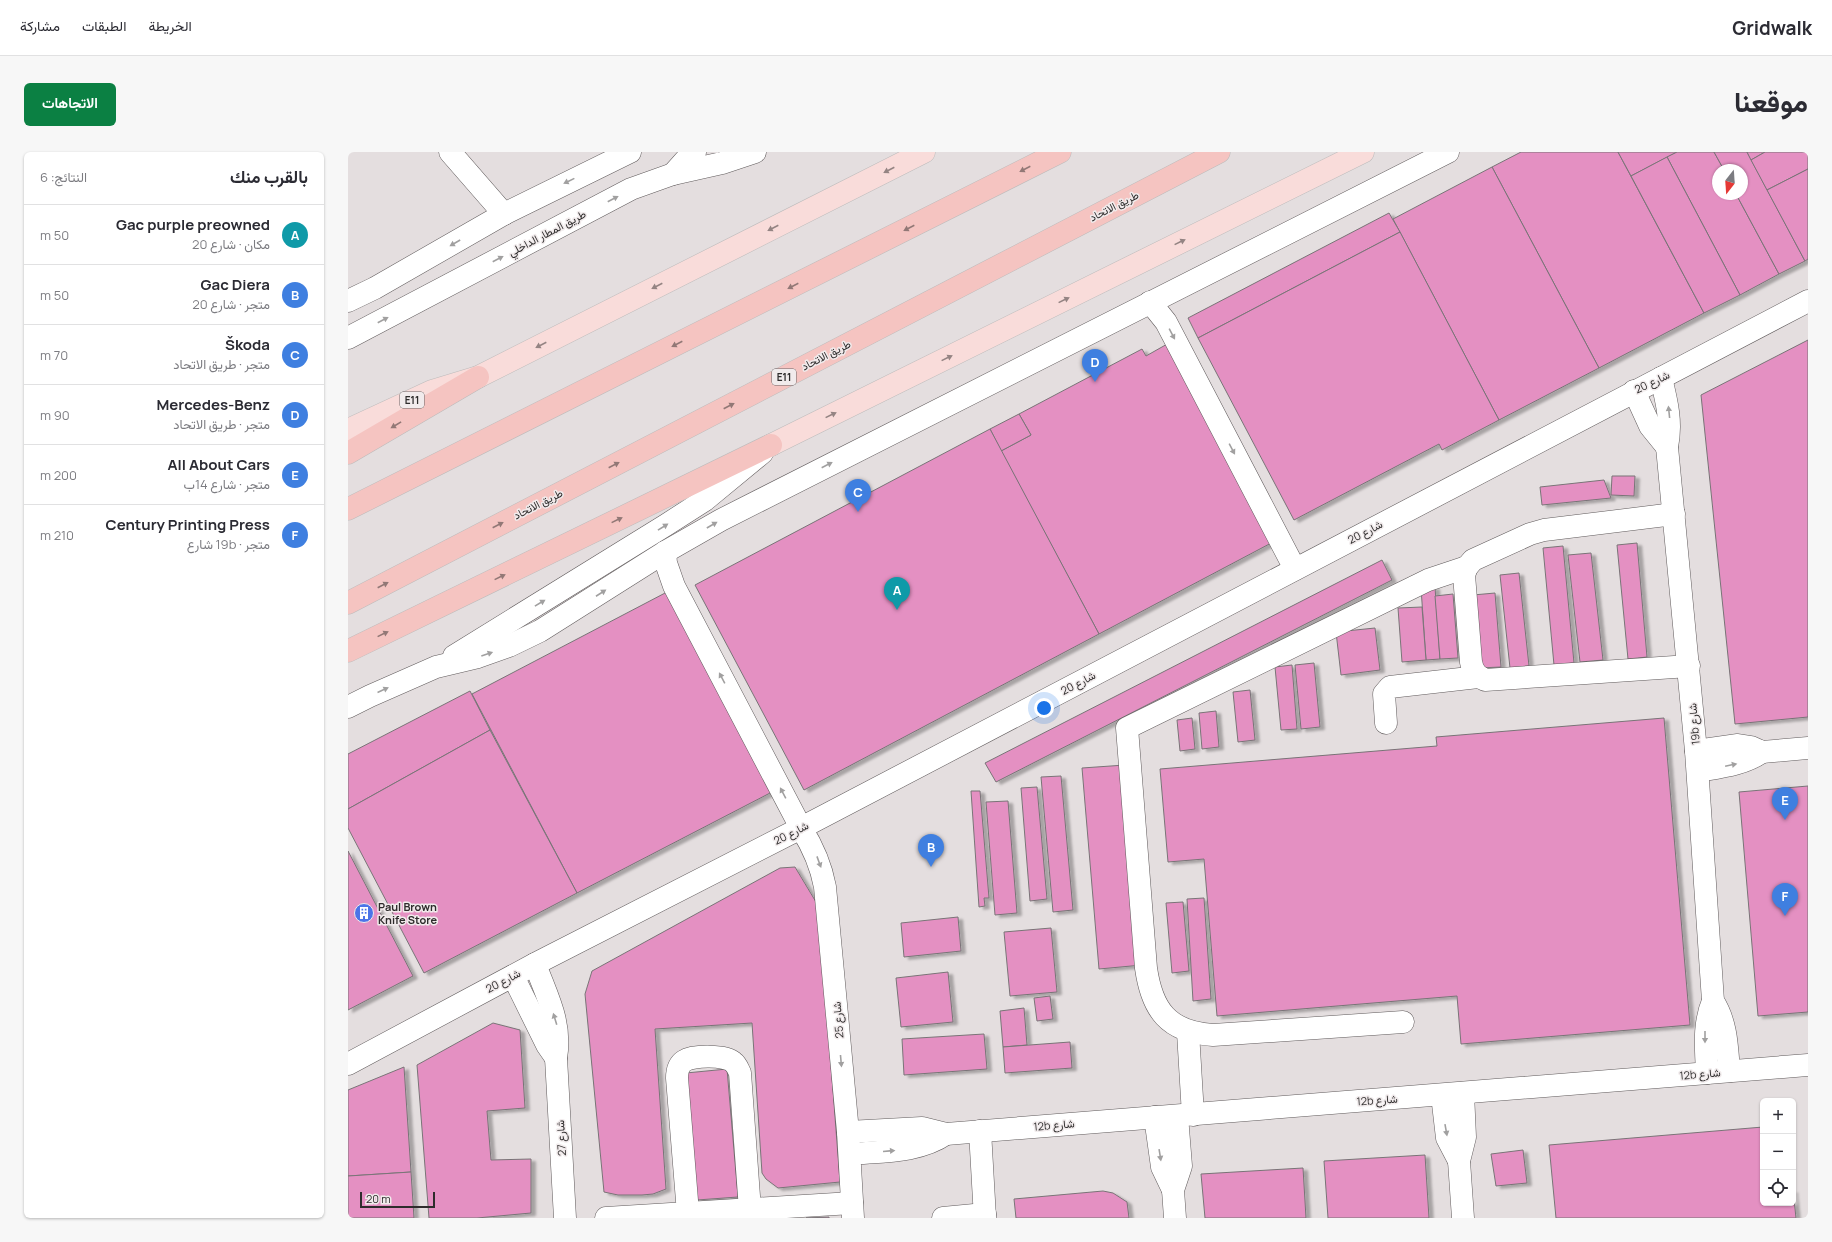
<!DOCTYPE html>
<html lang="ar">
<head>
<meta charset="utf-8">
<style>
  body { margin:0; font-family:Manrope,Vazirmatn,sans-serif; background:#f7f7f7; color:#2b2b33; direction:rtl }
  .controls { position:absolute; right:12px; bottom:12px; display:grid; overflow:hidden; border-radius:6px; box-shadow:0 1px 3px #0004 }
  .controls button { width:36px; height:36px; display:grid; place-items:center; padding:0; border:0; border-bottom:1px solid #e1e1e2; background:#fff; color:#2b2b33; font:20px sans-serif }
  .compass { position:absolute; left:1364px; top:12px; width:36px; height:36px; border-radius:50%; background:#fff; box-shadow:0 1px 3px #0004; rotate:197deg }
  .scale { position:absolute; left:12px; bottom:10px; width:75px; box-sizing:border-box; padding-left:4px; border:2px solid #2e2c2c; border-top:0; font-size:11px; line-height:14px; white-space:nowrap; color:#2e2c2c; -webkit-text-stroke:3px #f1ebec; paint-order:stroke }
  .you { position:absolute; left:696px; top:556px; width:14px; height:14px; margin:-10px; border:3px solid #fff; border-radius:50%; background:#1a73e8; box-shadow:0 0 0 6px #1a73e833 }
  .badge { display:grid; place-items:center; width:26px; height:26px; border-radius:50%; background:#0b8043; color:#fff; font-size:13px; font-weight:700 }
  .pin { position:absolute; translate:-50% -33px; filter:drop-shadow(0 1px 2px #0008) }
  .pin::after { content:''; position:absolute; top:21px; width:14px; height:12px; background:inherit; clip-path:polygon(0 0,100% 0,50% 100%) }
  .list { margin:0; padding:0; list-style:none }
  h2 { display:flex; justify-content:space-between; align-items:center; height:52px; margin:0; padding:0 16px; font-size:17px }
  h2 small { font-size:13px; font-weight:400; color:#7c7c81 }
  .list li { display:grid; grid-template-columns:26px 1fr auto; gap:12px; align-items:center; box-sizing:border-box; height:60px; padding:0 16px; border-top:1px solid #e1e1e2 }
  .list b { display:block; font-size:15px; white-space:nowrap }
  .list p { margin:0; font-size:13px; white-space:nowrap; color:#7c7c81 }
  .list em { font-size:13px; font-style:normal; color:#7c7c81 }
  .icon { flex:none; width:22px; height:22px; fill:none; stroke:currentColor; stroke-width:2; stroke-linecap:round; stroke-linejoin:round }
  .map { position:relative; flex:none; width:1460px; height:1066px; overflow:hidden; direction:ltr; border-radius:6px }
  header { display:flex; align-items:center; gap:24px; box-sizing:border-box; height:56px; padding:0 20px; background:#fff; border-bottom:1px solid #e1e1e2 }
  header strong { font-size:19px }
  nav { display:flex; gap:22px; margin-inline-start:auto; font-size:14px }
  .intro { display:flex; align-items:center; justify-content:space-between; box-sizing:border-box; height:96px; padding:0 24px }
  h1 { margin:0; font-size:28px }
  .button { padding:10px 18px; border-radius:6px; background:#0b8043; color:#fff; font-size:14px; font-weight:700 }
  main { display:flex; gap:24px; padding:0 24px }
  aside { flex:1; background:#fff; border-radius:6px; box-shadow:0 1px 3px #0004 }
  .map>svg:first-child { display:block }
</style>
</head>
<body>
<header>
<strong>Gridwalk</strong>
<nav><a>الخريطة</a><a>الطبقات</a><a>مشاركة</a></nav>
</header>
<div class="intro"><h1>موقعنا</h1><a class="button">الاتجاهات</a></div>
<main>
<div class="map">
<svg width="1460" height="1066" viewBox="0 0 1460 1066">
  <defs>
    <filter id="shadow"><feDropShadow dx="4.5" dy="2.5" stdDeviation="1" flood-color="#0004"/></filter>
  </defs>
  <rect width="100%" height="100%" fill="#e4dedf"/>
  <g fill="#e490c2" stroke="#797477" filter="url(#shadow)">
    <polygon points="1173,0 1270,0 1356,161 1251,216 1144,15"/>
    <polygon points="1270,0 1329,0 1283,24"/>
    <polygon points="1329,0 1366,0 1376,18 1370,18 1370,42 1388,42 1431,122 1392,143 1319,5"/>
    <polygon points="1366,0 1399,0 1457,109 1431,122 1388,42 1394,42 1394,18 1376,18"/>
    <polygon points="1399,0 1417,0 1403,8"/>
    <polygon points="1417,0 1460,0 1460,17 1419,38 1403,8"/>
    <polygon points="1319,5 1392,143 1356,161 1283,24"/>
    <polygon points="1144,15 1251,216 1151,268 1045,67"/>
    <polygon points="1460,17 1460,107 1457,109 1419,38"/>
    <polygon points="1041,61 1052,80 850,186 840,166"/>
    <polygon points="1052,80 1151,268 1094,298 1091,292 946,368 850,186"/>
    <polygon points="1460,188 1460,565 1387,572 1353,243"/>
    <polygon points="821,191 927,389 751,482 653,299 683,283 671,262 794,197 798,204"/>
    <polygon points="671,262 683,283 653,299 642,277"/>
    <polygon points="642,277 751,482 456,638 347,433"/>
    <polygon points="1264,324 1287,324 1286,344 1263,343"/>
    <polygon points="1256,328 1263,346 1194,353 1192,335"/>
    <polygon points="1289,391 1299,505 1280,507 1269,393"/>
    <polygon points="1215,394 1226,511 1206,513 1195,396"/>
    <polygon points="1243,401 1255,508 1232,510 1220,403"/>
    <polygon points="1034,408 1044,428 648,630 637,611"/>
    <polygon points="1171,421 1181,514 1162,516 1152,423"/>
    <polygon points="1087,435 1092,507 1078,508 1073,436"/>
    <polygon points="319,440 424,640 229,741 124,542"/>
    <polygon points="1147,441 1153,515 1131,516 1125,443"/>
    <polygon points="1105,442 1110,506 1092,507 1087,444"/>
    <polygon points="1074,455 1078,508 1054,510 1050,456"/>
    <polygon points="1027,476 1032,518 993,523 988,480"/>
    <polygon points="966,511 972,575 953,577 947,513"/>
    <polygon points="944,513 949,577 933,578 927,515"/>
    <polygon points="902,538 907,588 890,590 885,540"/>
    <polygon points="122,539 142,578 0,657 0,602"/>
    <polygon points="868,559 871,595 854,597 851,561"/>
    <polygon points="844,566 847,597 832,599 829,568"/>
    <polygon points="1316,566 1342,873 1113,892 1109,844 869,864 856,707 820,710 812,617 1089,594 1088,585"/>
    <polygon points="142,578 229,741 76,821 0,676 0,657"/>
    <polygon points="777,613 794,813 751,817 734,616"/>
    <polygon points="713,624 725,758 705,760 693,625"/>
    <polygon points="1460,634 1460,860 1410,864 1391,640"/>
    <polygon points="689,635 699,747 682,749 673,636"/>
    <polygon points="623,639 632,639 641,746 636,746 637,754 631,755"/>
    <polygon points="660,649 669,761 647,763 638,650"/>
    <polygon points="0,699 65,824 0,858"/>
    <polygon points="447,715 471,755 492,1030 430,1036 418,1027 414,1021 404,871 307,877 318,1037 305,1042 294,1043 270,1043 256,1040 237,842 244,819 432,716"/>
    <polygon points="856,746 863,847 845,849 839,747"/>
    <polygon points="835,750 841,819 824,821 818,751"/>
    <polygon points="610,765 613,799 556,805 553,771"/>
    <polygon points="703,776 709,840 662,844 656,780"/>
    <polygon points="600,820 605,870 553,875 548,826"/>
    <polygon points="702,844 705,867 689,869 686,846"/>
    <polygon points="676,856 679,893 655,895 652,859"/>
    <polygon points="145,871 172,878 177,956 139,959 143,1008 183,1007 183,1061 129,1066 81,1066 69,913"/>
    <polygon points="636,882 639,917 556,923 554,887"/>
    <polygon points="722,890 724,916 657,921 655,895"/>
    <polygon points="56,915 63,1020 0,1024 0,938"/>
    <polygon points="379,917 390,1045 349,1048 338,921"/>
    <polygon points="1415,975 1415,1051 1445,1051 1445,1038 1448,1066 1208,1066 1201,993"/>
    <polygon points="1175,998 1179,1031 1148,1034 1143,1002"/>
    <polygon points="1077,1003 1081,1066 980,1066 976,1009"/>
    <polygon points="955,1016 958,1066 857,1066 853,1022"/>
    <polygon points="63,1020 66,1066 0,1066 0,1024"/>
    <polygon points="755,1039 765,1041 779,1050 781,1066 668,1066 666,1047"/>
    <polygon points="481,1065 481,1066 458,1066"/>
  </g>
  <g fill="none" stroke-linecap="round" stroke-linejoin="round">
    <g stroke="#605b5c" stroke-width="23">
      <g id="minor">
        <polyline points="102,0 156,62"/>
        <polyline points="325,22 342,3 347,0"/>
        <polyline points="0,149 27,136 156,62 282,0"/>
        <polyline points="802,150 818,170 947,417"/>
        <polyline points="0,186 283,37 325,22 374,11 407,0"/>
        <path d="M1313,226C1319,250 1324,271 1319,295L1348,599L1365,849C1379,871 1379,895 1381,919"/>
        <polyline points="1286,239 1302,274 1319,295"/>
        <path d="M1326,362L1196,378L1182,382L1125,408L1119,415L1116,423L1123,510C1125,520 1129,524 1137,528L1341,514"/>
        <path d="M317,400L318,411L326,434L453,676C465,695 473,713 477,735L500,980L505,1066"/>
        <polyline points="106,504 318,373 357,348 414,301"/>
        <polyline points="0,555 22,544 88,515 130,505 161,494 192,479 317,400 373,368 1100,0"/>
        <polyline points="1038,571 1036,542 1042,535 1130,525"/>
        <polyline points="1348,599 1390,593 1403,595 1414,600 1460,596"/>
        <path d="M1350,619C1373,615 1395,613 1414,600"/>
        <path d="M187,812C199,845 214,870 208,906L217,1066"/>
        <polyline points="165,824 199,893 208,906"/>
        <path d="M1055,870L865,883C820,880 804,858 798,816L779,576L1080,428L1119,415"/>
        <polyline points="840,880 845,963"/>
        <polyline points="0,912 187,812 453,676 1460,149"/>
        <path d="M1359,921C1358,896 1355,873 1365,849"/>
        <polyline points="1094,943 1099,986 1111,1009"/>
        <polyline points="807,965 814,1015 825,1038"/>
        <polyline points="632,979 637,1066"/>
        <polyline points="500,980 574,976 598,982 1460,913"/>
        <path d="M502,1002C534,999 570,1001 598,982"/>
        <path d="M340,1061L329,926C329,919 330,913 336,909C345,903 378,903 385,910C389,913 390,917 392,921L402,1058"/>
        <polyline points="258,1066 504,1051"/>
        <polyline points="595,1066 637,1062"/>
        <polyline points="827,1066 825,1038 833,1014 829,964"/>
        <polyline points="1115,1066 1111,1009 1117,985 1115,941"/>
      </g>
    </g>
    <g stroke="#bcbbbb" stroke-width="23">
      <g id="major">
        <polyline points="0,278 84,239 130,225 576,0"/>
        <polyline points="423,293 1015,0"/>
      </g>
    </g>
    <g stroke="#bcbbbb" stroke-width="23">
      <g id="highway">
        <polyline points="0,301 130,225"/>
        <polyline points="0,357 712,0"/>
        <polyline points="0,451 871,0"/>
        <polyline points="0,499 423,293"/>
      </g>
    </g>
    <use href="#minor" stroke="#fff" stroke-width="22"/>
    <use href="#major" stroke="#f9dcda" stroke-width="22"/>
    <use href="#highway" stroke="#f5c4c1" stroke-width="22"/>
  </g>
  <defs><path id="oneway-solid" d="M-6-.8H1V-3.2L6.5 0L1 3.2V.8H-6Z"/></defs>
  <g fill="#927876">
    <use href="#oneway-solid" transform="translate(677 17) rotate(153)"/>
    <use href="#oneway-solid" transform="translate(561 76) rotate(153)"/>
    <use href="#oneway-solid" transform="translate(445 134) rotate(153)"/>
    <use href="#oneway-solid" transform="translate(329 192) rotate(153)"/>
    <use href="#oneway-solid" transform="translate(381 254) rotate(-27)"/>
    <use href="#oneway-solid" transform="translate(48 273) rotate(149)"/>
    <use href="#oneway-solid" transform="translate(266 313) rotate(-27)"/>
    <use href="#oneway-solid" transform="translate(269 368) rotate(-26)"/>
    <use href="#oneway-solid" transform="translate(150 373) rotate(-27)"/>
    <use href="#oneway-solid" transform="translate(152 425) rotate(-26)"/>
    <use href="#oneway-solid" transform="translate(35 433) rotate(-27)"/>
    <use href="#oneway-solid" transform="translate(35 482) rotate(-26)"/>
  </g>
  <g fill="#948483">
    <use href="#oneway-solid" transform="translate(541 18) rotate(153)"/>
    <use href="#oneway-solid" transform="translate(425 76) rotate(153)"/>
    <use href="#oneway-solid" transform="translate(832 90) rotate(-26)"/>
    <use href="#oneway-solid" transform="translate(309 134) rotate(153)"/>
    <use href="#oneway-solid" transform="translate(716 148) rotate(-26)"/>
    <use href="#oneway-solid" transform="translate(193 193) rotate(153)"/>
    <use href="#oneway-solid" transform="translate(599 206) rotate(-26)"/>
    <use href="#oneway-solid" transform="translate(483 263) rotate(-26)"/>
  </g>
  <g fill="#a1a0a0">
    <use href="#oneway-solid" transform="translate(221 29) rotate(154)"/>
    <use href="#oneway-solid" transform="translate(265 47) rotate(-28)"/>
    <use href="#oneway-solid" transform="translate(107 91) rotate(150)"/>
    <use href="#oneway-solid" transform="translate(150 107) rotate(-28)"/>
    <use href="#oneway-solid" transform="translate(35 168) rotate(-28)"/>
    <use href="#oneway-solid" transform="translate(824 182) rotate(62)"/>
    <use href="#oneway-solid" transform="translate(1321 260) rotate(-96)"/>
    <use href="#oneway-solid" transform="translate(884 297) rotate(62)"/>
    <use href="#oneway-solid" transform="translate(479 313) rotate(-27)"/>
    <use href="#oneway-solid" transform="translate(364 373) rotate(-30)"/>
    <use href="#oneway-solid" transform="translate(315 375) rotate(-32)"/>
    <use href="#oneway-solid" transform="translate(253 441) rotate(-33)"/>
    <use href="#oneway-solid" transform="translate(192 451) rotate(-31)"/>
    <use href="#oneway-solid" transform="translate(139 502) rotate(-19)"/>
    <use href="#oneway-solid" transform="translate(374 526) rotate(-118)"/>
    <use href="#oneway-solid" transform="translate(35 538) rotate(-24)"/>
    <use href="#oneway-solid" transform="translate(1383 613) rotate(-12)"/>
    <use href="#oneway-solid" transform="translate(435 641) rotate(-118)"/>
    <use href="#oneway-solid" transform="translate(471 710) rotate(70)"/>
    <use href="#oneway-solid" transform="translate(207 867) rotate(-107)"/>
    <use href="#oneway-solid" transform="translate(1357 885) rotate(90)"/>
    <use href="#oneway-solid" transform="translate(493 909) rotate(85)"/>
    <use href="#oneway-solid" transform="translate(1098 978) rotate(80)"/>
    <use href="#oneway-solid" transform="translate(541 999) rotate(-5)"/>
    <use href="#oneway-solid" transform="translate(812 1003) rotate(81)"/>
  </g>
  <defs>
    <g id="building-disc" transform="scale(1)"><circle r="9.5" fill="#4c74e8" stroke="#f1ebec"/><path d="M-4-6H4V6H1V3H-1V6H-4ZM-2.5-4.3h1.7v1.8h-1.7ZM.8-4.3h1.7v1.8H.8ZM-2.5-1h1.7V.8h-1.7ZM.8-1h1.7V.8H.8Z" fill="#fff"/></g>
  </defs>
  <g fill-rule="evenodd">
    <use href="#building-disc" x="16" y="761"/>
  </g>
  <g text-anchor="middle" stroke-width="3" stroke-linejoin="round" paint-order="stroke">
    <g fill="#f1ebec" stroke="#686566" stroke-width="1">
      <rect x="424" y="217" width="24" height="16" rx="3"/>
      <rect x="52" y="240" width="24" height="16" rx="3"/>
    </g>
    <g font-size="10" font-weight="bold" fill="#2e2c2c">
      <text x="436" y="229">E11</text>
      <text x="64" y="252">E11</text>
    </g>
    <g font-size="11" fill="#2e2c2c" stroke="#f1ebec">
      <text transform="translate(766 54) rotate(-27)" y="4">طريق الاتحاد</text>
      <text transform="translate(199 81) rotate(-28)" y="4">طريق المطار الداخلي</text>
      <text transform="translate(478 203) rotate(-27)" y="4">طريق الاتحاد</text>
      <text transform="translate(1304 230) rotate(-26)" y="4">شارع 20</text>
      <text transform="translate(190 352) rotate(-27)" y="4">طريق الاتحاد</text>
      <text transform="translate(1017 380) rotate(-28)" y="4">شارع 20</text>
      <text transform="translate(730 531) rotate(-28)" y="4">شارع 20</text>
      <text transform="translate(1346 572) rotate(-95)" y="4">19b شارع</text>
      <text transform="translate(443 681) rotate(-27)" y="4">شارع 20</text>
      <text transform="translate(155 829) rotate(-28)" y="4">شارع 20</text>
      <text transform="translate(490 868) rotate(-95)" y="4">شارع 25</text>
      <text transform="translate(1352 922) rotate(-5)" y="4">12b شارع</text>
      <text transform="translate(1029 948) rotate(-4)" y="4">12b شارع</text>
      <text transform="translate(706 973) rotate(-5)" y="4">12b شارع</text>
      <text transform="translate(213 986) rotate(-93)" y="4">شارع 27</text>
    </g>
    <g font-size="11" font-weight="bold" fill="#2e2c2c" stroke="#f1ebec" text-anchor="start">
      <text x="30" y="759">Paul Brown<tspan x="30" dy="13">Knife Store</tspan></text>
    </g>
  </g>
</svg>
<div class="controls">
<button>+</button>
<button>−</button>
<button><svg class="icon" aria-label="locate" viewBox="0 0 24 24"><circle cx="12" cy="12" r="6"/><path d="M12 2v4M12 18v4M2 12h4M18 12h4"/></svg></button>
</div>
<svg class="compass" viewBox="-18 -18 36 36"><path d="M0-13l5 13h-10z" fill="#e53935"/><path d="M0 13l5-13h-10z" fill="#7c7c81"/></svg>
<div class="scale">20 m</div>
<div class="you"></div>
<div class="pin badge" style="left:549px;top:458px;background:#0f9aa8">A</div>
<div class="pin badge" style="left:583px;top:715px;background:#3f7fe0">B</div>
<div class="pin badge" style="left:510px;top:360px;background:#3f7fe0">C</div>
<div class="pin badge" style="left:747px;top:230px;background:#3f7fe0">D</div>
<div class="pin badge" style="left:1437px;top:668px;background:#3f7fe0">E</div>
<div class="pin badge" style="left:1437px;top:764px;background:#3f7fe0">F</div>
</div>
<aside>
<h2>بالقرب منك<small>النتائج: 6</small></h2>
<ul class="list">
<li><span class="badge" style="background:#0f9aa8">A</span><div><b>Gac purple preowned</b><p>مكان · شارع 20</p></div><em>50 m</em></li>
<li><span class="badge" style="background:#3f7fe0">B</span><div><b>Gac Diera</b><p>متجر · شارع 20</p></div><em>50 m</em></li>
<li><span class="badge" style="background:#3f7fe0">C</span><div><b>Škoda</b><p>متجر · طريق الاتحاد</p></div><em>70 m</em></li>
<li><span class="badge" style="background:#3f7fe0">D</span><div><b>Mercedes-Benz</b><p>متجر · طريق الاتحاد</p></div><em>90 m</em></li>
<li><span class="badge" style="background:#3f7fe0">E</span><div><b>All About Cars</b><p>متجر · شارع 14ب</p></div><em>200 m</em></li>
<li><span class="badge" style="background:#3f7fe0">F</span><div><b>Century Printing Press</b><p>متجر · 19b شارع</p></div><em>210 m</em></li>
</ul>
</aside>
</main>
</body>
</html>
